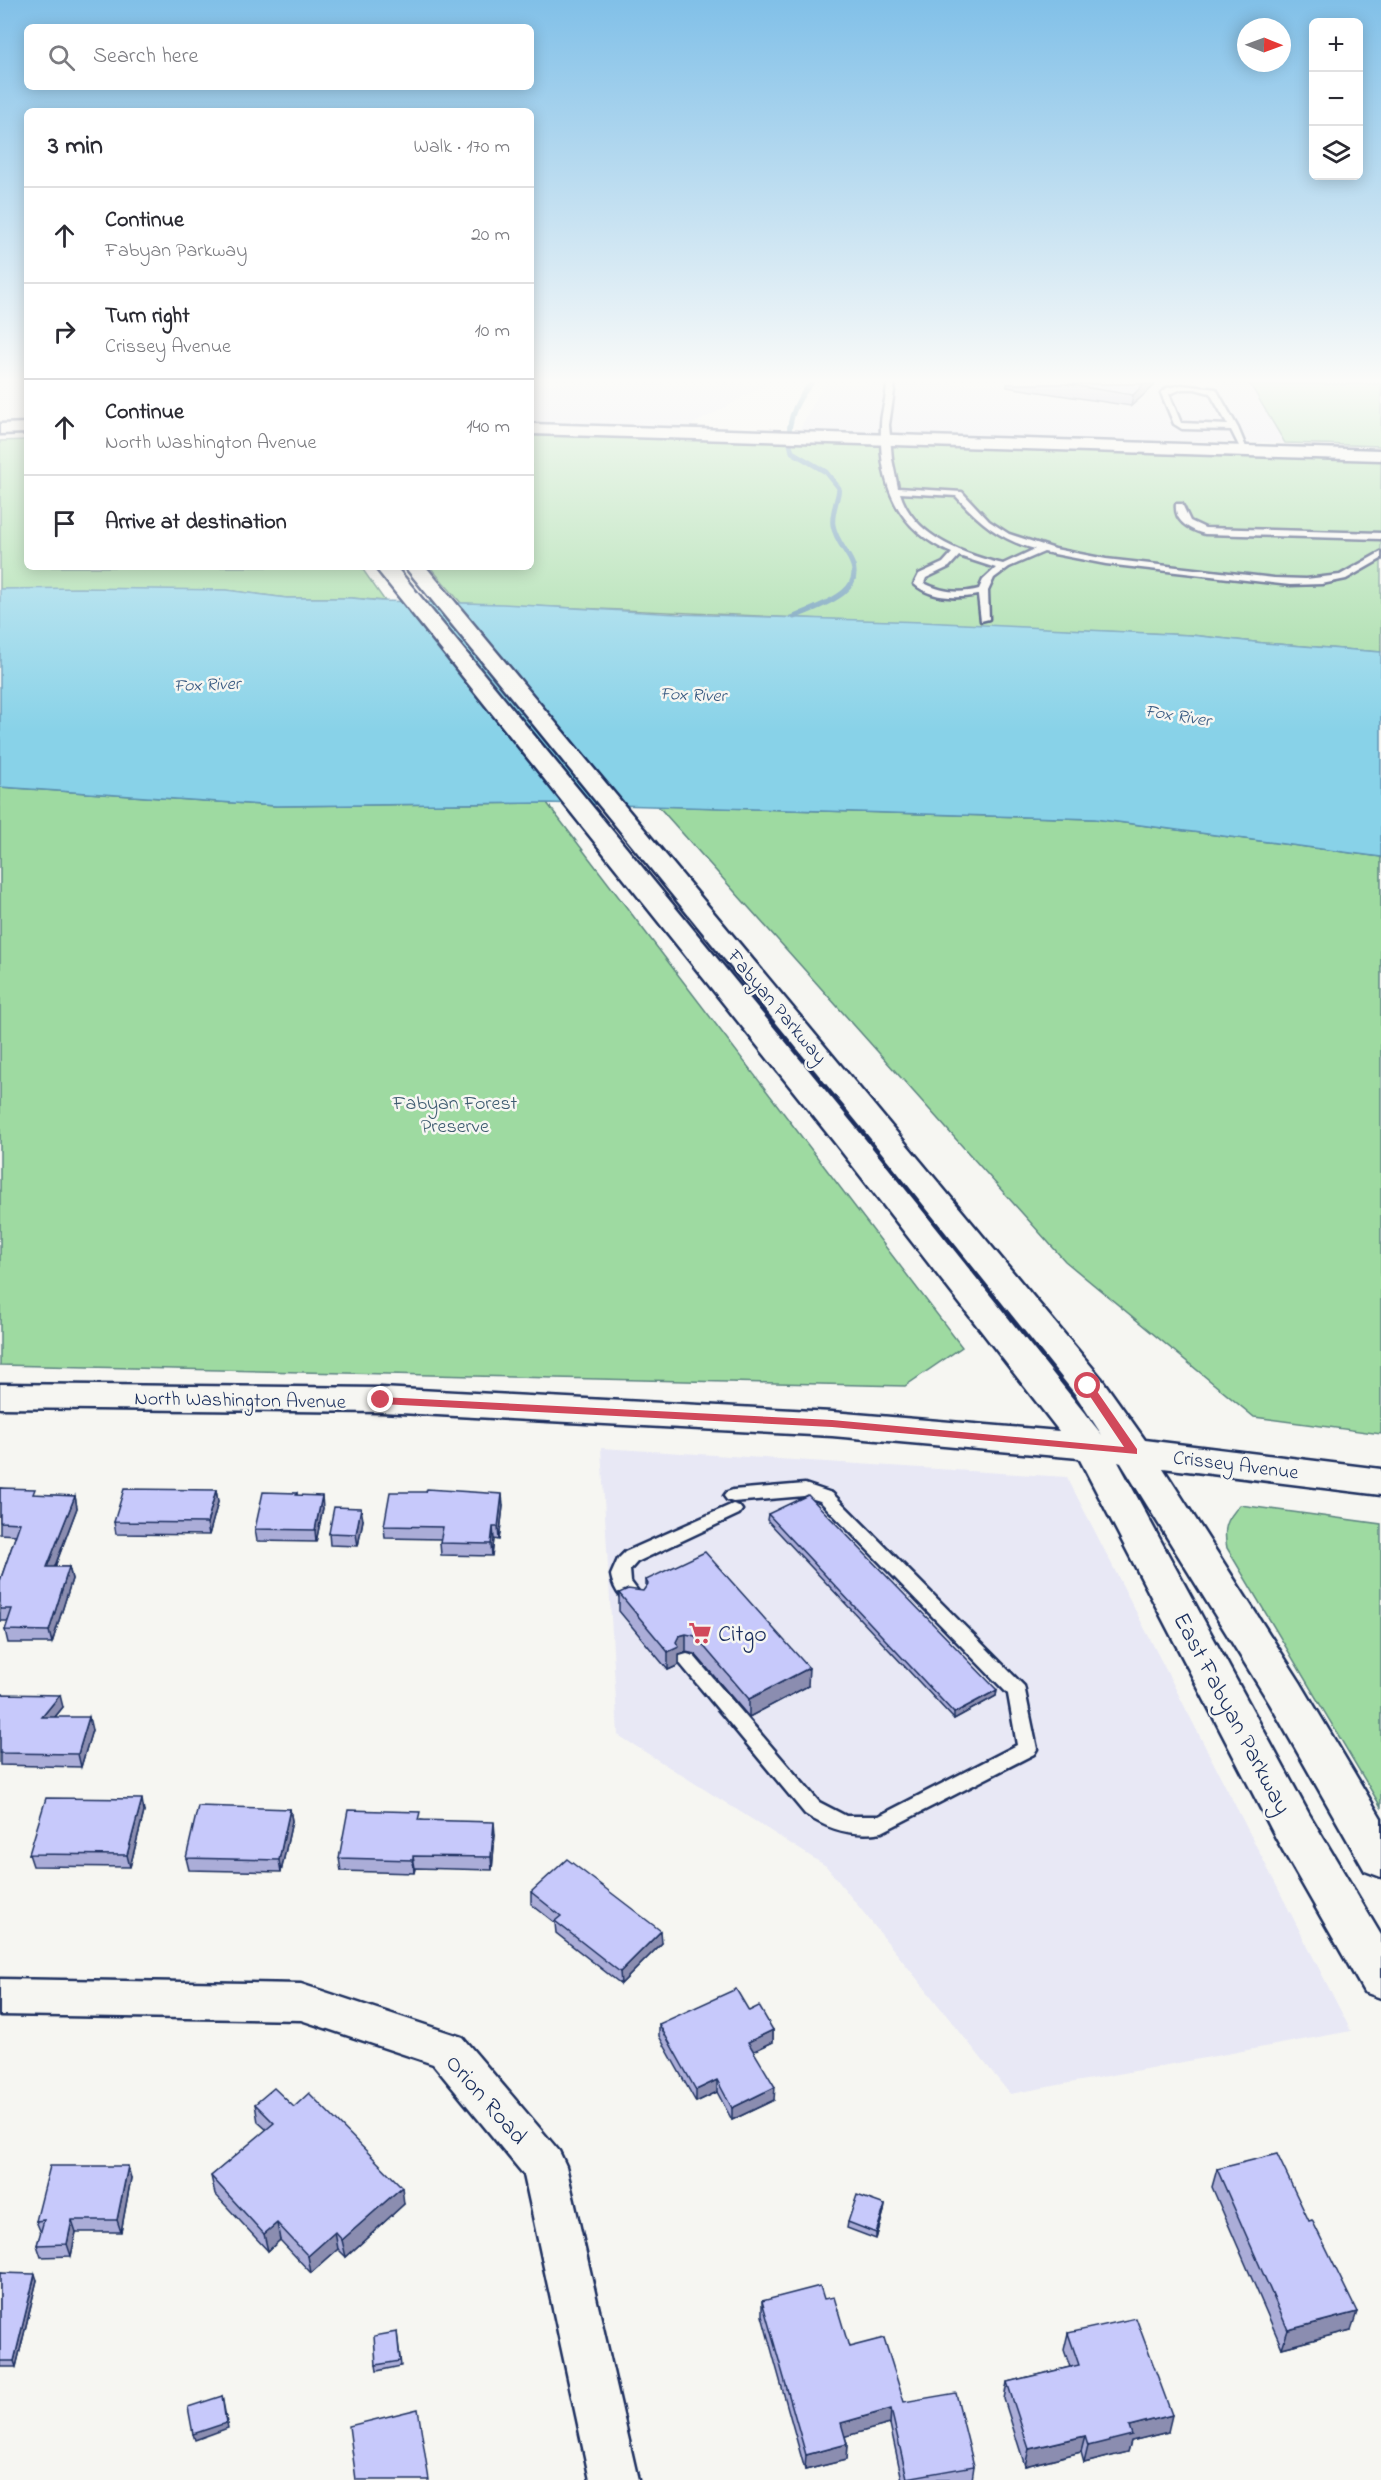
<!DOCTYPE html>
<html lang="en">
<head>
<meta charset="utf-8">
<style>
  body { margin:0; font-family:"Indie Flower",sans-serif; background:#f2f2f3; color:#2b2b33 }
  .controls { position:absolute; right:18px; top:18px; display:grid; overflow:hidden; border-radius:9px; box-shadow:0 3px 15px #0003 }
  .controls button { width:54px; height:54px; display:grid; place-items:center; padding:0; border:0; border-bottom:2px solid #e1e1e2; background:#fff; color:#2b2b33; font:30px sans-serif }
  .compass { position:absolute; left:1237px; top:18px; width:54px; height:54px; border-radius:50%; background:#fff; box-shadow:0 3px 15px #0003; rotate:91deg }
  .stop { position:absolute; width:18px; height:18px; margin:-14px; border:4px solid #d1495b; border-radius:50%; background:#fff }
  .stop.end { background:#d1495b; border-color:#fff; box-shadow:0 2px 6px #0008 }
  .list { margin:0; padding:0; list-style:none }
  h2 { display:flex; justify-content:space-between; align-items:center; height:78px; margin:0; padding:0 24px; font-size:26px }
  h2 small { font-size:20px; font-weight:400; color:#7c7c81 }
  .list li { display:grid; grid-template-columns:39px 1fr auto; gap:18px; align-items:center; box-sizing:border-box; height:96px; padding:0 24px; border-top:2px solid #e1e1e2 }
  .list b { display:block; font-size:22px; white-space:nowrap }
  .list p { margin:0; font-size:20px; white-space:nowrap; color:#7c7c81 }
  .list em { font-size:20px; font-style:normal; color:#7c7c81 }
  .icon { flex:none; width:33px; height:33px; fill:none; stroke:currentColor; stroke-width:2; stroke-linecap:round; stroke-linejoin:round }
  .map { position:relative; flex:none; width:1381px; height:2480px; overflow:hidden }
  .search { position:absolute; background:#fff; box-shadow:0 3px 15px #0003; left:24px; top:24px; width:510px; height:66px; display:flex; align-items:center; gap:15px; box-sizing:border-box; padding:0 21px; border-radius:9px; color:#7c7c81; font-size:22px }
  .panel { position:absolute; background:#fff; box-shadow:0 3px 15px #0003; left:24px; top:108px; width:510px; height:462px; border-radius:9px }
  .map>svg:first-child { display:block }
</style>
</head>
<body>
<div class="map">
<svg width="1381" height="2480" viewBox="0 0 1381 2480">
  <rect width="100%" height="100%" fill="#f6f6f2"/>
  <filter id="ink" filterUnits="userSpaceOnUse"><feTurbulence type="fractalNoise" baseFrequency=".0167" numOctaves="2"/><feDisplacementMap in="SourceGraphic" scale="12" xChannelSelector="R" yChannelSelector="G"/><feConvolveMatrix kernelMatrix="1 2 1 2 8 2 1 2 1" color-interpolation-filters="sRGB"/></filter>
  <g filter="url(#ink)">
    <g fill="#e8e8f5">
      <polygon points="531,384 767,384 685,429 531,426"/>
      <polygon points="824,384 1250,384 1285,443 798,432"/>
      <polygon points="601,1448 1067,1477 1351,2031 1010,2094 826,1866 618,1735"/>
    </g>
    <g fill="#9edaa1" stroke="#5c8480" stroke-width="1.5">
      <polygon points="1250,384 1381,384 1381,446 1285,443"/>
      <polygon points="531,434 897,442 1381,458 1381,652 1264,643 1191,635 461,603 430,567 531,567"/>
      <polygon points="27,440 27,567 361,567 385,601 352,598 286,598 226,590 0,589 0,441"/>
      <polygon points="0,787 276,806 547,803 962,1347 905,1386 0,1365"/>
      <polygon points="658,806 1095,819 1381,857 1381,1434 1254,1417 1065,1261"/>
      <path d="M1240,1505L1381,1524V1807L1227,1548C1223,1528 1226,1520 1240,1505Z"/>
    </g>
    <polygon fill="#88d2e8" stroke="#5c91b1" stroke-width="1.5" points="81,588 226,590 287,598 352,598 380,601 503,604 677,614 923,622 1191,635 1264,643 1381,652 1381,857 1095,819 547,803 276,806 0,787 0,589"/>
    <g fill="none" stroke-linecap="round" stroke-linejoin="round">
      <path stroke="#5c91b1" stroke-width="5" d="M794,617C817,606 869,593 850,559C844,548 835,538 833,525C831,513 838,500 839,488L826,472L792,452C784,428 794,402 811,384"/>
      <g stroke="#1b2f5e" stroke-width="5">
        <g id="service">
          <path d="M887,384H895L889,425L892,459L898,488L962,492L989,521L1009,534L1055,549L1106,559L1274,578L1306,579L1340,575L1381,552V559L1346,579L1322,584L1290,585L1106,564L1044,552L1009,567L994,578L988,591L989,619L981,621L978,595C957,599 931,599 914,584L919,574L943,563L952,553C896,529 879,484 881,425C881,412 887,398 887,384ZM900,493L956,496C980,523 1001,540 1035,549L1003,564C962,554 913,536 900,493ZM959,556L996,568L983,580L979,589C960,594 941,592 924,583L926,578L949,567Z"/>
          <path d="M1182,385L1216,389L1238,428L1248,452H1242L1231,430L1182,429L1174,424L1161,393L1167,388ZM1195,389L1210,393L1228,425L1181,423L1169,394L1182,389Z"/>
          <path d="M1176,504H1182L1190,521L1205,528L1381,533V539L1205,534C1190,530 1174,522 1176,504Z"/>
          <path d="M805,1484L832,1493L1024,1686L1037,1749L1034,1754L882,1832C853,1837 829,1830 805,1814L678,1661L680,1656L687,1654L694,1656L819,1802L846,1816H879L1017,1745L1008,1694L820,1501L804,1496L733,1502L727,1500L724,1496L727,1492L733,1490Z"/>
          <path d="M733,1504L739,1506L742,1510L739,1514L637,1562L630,1570L631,1582L646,1602L643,1607C627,1612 613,1589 611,1575L618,1559L625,1552Z"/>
        </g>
      </g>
      <g stroke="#1b2f5e" stroke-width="5">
        <polygon id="minor" points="0,1979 301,1984 462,2037 559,2151 566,2166 638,2480 590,2480 524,2175 433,2064 301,2020 0,2015"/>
      </g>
      <g stroke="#1b2f5e" stroke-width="5">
        <polygon id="secondary" points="375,567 396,567 857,1129 1102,1435 1075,1394 866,1133 405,567 426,567 1101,1378 1145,1440 1381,1469 1381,1495 1163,1468 1300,1682 1381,1818 1381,1877 1365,1871 1270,1704 1121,1463 1118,1462 1309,1814 1381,1935 1381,1998 1364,1992 1277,1840 1079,1458 832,1436 381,1412 0,1408 0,1384 381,1388 832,1412 1059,1431 835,1143"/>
      </g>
      <g stroke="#1b2f5e" stroke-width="5">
        <g id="primary">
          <polygon points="27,423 27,433 0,434 0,424"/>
          <polygon points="531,424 1381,450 1381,460 531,434"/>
        </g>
      </g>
      <use href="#service" fill="#f6f6f2" fill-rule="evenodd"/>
      <use href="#minor" fill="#f6f6f2" fill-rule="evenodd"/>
      <use href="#secondary" fill="#f6f6f2" fill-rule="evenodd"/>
      <use href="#primary" fill="#f6f6f2" fill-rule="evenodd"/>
    </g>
    <g fill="#abadd8" stroke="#1b2f5e" stroke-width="1.5">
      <polygon points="1007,384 1154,384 1154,386 1131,406 1007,387"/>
      <polygon points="0,1488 37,1495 75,1496 77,1508 55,1567 69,1567 72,1579 52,1643 8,1643 5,1630 8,1621 0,1621 0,1581 16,1535 0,1534"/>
      <polygon points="216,1490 218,1502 209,1535 116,1534 114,1522"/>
      <polygon points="297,1493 297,1495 323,1508 316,1542 257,1541 255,1529"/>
      <polygon points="503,1506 499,1540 494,1539 492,1556 441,1555 440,1543 441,1539 385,1538 384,1526"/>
      <polygon points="768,1514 997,1690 996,1696 954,1719 767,1520"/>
      <polygon points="363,1520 358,1546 330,1545 329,1533"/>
      <polygon points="646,1580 808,1686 749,1717 695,1654 686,1652 679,1654 679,1665 668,1670 619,1611 619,1593 643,1591 646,1587"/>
      <polygon points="0,1694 63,1707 55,1717 92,1730 81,1767 0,1765"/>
      <polygon points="290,1809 292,1821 281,1872 189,1870 186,1858"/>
      <polygon points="144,1812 130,1867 33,1866 29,1854"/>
      <polygon points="421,1820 495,1834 492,1870 415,1868 414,1873 341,1871 339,1858"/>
      <polygon points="531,1892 662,1943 621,1984 556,1933 555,1923 531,1904"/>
      <polygon points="749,2011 773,2030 773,2042 753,2051 774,2100 732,2120 717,2092 696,2102 659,2036 659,2024"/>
      <polygon points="255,2104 294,2107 404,2204 346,2257 338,2249 311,2273 280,2240 268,2251 215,2194 211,2176 267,2130 258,2122"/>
      <polygon points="1217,2169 1351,2330 1282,2348 1212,2187"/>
      <polygon points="131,2178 121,2232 76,2232 71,2256 41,2257 37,2245 41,2233 36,2221"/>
      <polygon points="885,2205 884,2211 876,2239 847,2228 848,2222"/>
      <polygon points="0,2273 37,2280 16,2367 0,2367"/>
      <polygon points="824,2299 849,2347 904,2402 974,2466 972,2480 902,2480 890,2424 845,2436 847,2444 846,2460 805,2470 762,2316 762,2301"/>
      <polygon points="397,2332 401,2366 377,2371 376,2365"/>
      <polygon points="1068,2333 1168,2432 1131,2441 1128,2452 1084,2463 1081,2452 1025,2466 1004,2399 1007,2382 1070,2367 1064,2350"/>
    </g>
    <g fill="#8b8db0" stroke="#1b2f5e" stroke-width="1.5">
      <polygon points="1144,384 1154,384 1154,386 1131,406 1133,395"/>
      <polygon points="216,1490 218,1502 209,1535 207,1523"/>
      <polygon points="502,1494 503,1506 499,1540 498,1527"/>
      <polygon points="75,1496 77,1508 50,1579 47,1567"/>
      <polygon points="322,1496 323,1508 316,1542 315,1530"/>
      <polygon points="361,1508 363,1520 358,1546 356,1534"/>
      <polygon points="493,1527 494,1539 492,1556 491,1544"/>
      <polygon points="69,1567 72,1579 52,1643 49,1631"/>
      <polygon points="686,1634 686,1652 679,1654 679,1665 668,1670 668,1652 679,1636"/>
      <polygon points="809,1668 808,1686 749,1717 749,1699"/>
      <polygon points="997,1690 996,1696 954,1719 954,1713"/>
      <polygon points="60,1695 63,1707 45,1729 42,1717"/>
      <polygon points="89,1717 92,1730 81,1767 78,1754"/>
      <polygon points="142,1799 144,1812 130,1867 127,1855"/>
      <polygon points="290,1809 292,1821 281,1872 279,1860"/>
      <polygon points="494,1822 495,1834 492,1870 491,1857"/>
      <polygon points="413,1856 415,1868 414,1873 413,1860"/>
      <polygon points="661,1931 662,1943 621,1984 620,1972"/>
      <polygon points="773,2030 773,2042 748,2054 748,2042"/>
      <polygon points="717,2080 717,2092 696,2102 696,2090"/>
      <polygon points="775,2087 774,2100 732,2120 732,2108"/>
      <polygon points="128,2166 131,2178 121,2232 117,2220"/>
      <polygon points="402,2187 404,2204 346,2257 342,2240"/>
      <polygon points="885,2205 884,2211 876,2239 876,2233"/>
      <polygon points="72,2220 76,2232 71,2256 67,2244"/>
      <polygon points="277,2223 280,2240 268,2251 264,2234"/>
      <polygon points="335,2232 338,2249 311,2273 308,2256"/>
      <polygon points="35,2274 37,2280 16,2367 14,2361"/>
      <polygon points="1357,2312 1351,2330 1282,2348 1288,2330"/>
      <polygon points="222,2396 228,2428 195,2440 193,2434"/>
      <polygon points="891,2409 890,2424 839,2438 841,2423"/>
      <polygon points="1172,2415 1168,2432 1131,2441 1128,2452 1084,2463 1088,2446 1129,2426"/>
      <polygon points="1085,2436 1081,2452 1025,2466 1029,2449"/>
      <polygon points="847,2444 846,2460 805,2470 806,2455"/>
    </g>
    <g fill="#c7c9fb" stroke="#1b2f5e" stroke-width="1.5">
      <polygon points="1065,384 1144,384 1133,395"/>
      <polygon points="0,1488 35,1489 33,1494 75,1496 47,1567 69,1567 49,1631 5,1630 12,1609 0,1609 0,1581 20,1523 0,1522"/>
      <polygon points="124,1489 216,1490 207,1523 114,1522"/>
      <polygon points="427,1489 502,1494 498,1527 493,1527 491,1544 440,1543 443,1527 384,1526 390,1492 426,1492"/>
      <polygon points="263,1492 297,1493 296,1495 322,1496 315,1530 255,1529"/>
      <polygon points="808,1495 997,1690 954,1713 768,1514"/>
      <polygon points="334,1507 361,1508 356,1534 329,1533"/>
      <polygon points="705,1552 809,1668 749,1699 695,1636 686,1634 679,1636 676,1642 679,1647 668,1652 619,1593 628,1589 643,1591 648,1584 646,1580"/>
      <polygon points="0,1694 60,1695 42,1717 89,1717 78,1754 0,1753"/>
      <polygon points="46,1798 142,1799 127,1855 29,1854"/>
      <polygon points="198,1806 290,1809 279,1860 186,1858"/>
      <polygon points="348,1810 420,1812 418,1820 494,1822 491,1857 413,1856 413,1860 339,1858"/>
      <polygon points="567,1859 661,1931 620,1972 555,1921 561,1916 531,1892"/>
      <polygon points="736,1989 749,2011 759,2006 773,2030 748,2042 775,2087 732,2108 717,2080 696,2090 659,2024"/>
      <polygon points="274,2088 294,2107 309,2093 402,2187 342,2240 335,2232 308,2256 277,2223 264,2234 211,2176 274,2123 255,2104"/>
      <polygon points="1277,2154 1309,2221 1312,2220 1357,2312 1288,2330 1217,2169"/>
      <polygon points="50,2166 128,2166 117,2220 72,2220 67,2244 37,2245 44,2220 36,2221"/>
      <polygon points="857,2195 885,2205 876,2233 848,2222"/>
      <polygon points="0,2273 35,2274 14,2361 0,2361"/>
      <polygon points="820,2286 824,2299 834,2297 849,2347 884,2338 904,2402 956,2393 974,2466 907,2478 891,2409 841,2423 847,2444 806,2455 762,2301"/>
      <polygon points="1136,2318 1172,2415 1129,2426 1132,2435 1088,2446 1085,2436 1029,2449 1007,2382 1079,2365 1068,2333"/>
      <polygon points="397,2332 400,2361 376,2365 374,2336"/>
      <polygon points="222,2396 226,2423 193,2434 188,2407"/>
      <polygon points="418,2409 429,2480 356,2480 349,2426"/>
    </g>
  </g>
  <linearGradient id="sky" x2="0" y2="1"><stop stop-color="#81c0e8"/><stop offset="0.52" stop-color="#fbfbf9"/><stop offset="1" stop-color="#fbfbf9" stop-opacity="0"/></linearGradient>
  <rect width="1381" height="732" fill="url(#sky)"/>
  <polygon fill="#d1495b" points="1088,1383 1092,1384 1137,1449 1137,1454 832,1427 381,1404 376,1400 381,1397 832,1420 1124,1447 1083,1386"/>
  <defs>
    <g id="supermarket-bare" transform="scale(1.8)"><path d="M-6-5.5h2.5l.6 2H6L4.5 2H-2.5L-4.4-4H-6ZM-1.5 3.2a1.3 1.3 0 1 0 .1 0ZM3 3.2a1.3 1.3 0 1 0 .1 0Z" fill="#d1495b" stroke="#f6f6f2" stroke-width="2.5" paint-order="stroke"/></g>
  </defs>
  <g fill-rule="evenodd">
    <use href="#supermarket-bare" x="700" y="1633"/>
  </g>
  <g text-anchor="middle" stroke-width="5" stroke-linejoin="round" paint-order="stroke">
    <g font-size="18" font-style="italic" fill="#365880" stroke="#f6f6f2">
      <text transform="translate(207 684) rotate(-2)" y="6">Fox River</text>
      <text transform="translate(693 694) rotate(2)" y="6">Fox River</text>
      <text transform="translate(1178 715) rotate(9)" y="6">Fox River</text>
    </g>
    <g font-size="20" fill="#1b2f5e" stroke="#f6f6f2">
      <text transform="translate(778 1006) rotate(50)" y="7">Fabyan Parkway</text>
      <text transform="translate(240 1399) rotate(1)" y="7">North Washington Avenue</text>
      <text transform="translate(1236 1464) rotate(7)" y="7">Crissey Avenue</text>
    </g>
    <g font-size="20" fill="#3c5a6f" stroke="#f6f6f2">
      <text x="455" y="1109">Fabyan Forest<tspan x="455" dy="23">Preserve</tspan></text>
    </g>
    <g font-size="24" fill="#1b2f5e" stroke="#f6f6f2" text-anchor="start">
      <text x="718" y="1641">Citgo</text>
    </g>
    <g font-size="24" fill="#1b2f5e" stroke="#f6f6f2">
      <text transform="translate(1233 1713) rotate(62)" y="8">East Fabyan Parkway</text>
      <text transform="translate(487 2099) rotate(49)" y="8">Orion Road</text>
    </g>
  </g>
</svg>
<div class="controls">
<button>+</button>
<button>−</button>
<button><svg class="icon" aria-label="layers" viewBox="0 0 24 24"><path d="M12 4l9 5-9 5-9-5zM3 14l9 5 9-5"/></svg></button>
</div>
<svg class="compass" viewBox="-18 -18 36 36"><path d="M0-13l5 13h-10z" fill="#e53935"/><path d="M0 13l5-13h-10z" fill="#7c7c81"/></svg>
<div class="stop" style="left:1088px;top:1386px"></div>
<div class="stop end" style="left:381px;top:1400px"></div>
<div class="search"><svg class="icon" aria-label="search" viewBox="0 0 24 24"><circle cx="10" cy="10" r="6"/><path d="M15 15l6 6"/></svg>Search here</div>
<section class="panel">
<h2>3 min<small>Walk · 170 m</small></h2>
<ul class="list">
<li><svg class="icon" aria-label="ahead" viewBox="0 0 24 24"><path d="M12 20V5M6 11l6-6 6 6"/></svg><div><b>Continue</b><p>Fabyan Parkway</p></div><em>20 m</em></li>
<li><svg class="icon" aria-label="right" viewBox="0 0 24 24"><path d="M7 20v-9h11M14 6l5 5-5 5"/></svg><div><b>Turn right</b><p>Crissey Avenue</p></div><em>10 m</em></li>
<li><svg class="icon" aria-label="ahead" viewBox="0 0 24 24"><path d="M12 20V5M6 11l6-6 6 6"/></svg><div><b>Continue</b><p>North Washington Avenue</p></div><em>140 m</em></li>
<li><svg class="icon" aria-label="arrive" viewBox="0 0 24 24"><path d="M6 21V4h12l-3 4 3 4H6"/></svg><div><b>Arrive at destination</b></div></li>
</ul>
</section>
</div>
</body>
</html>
